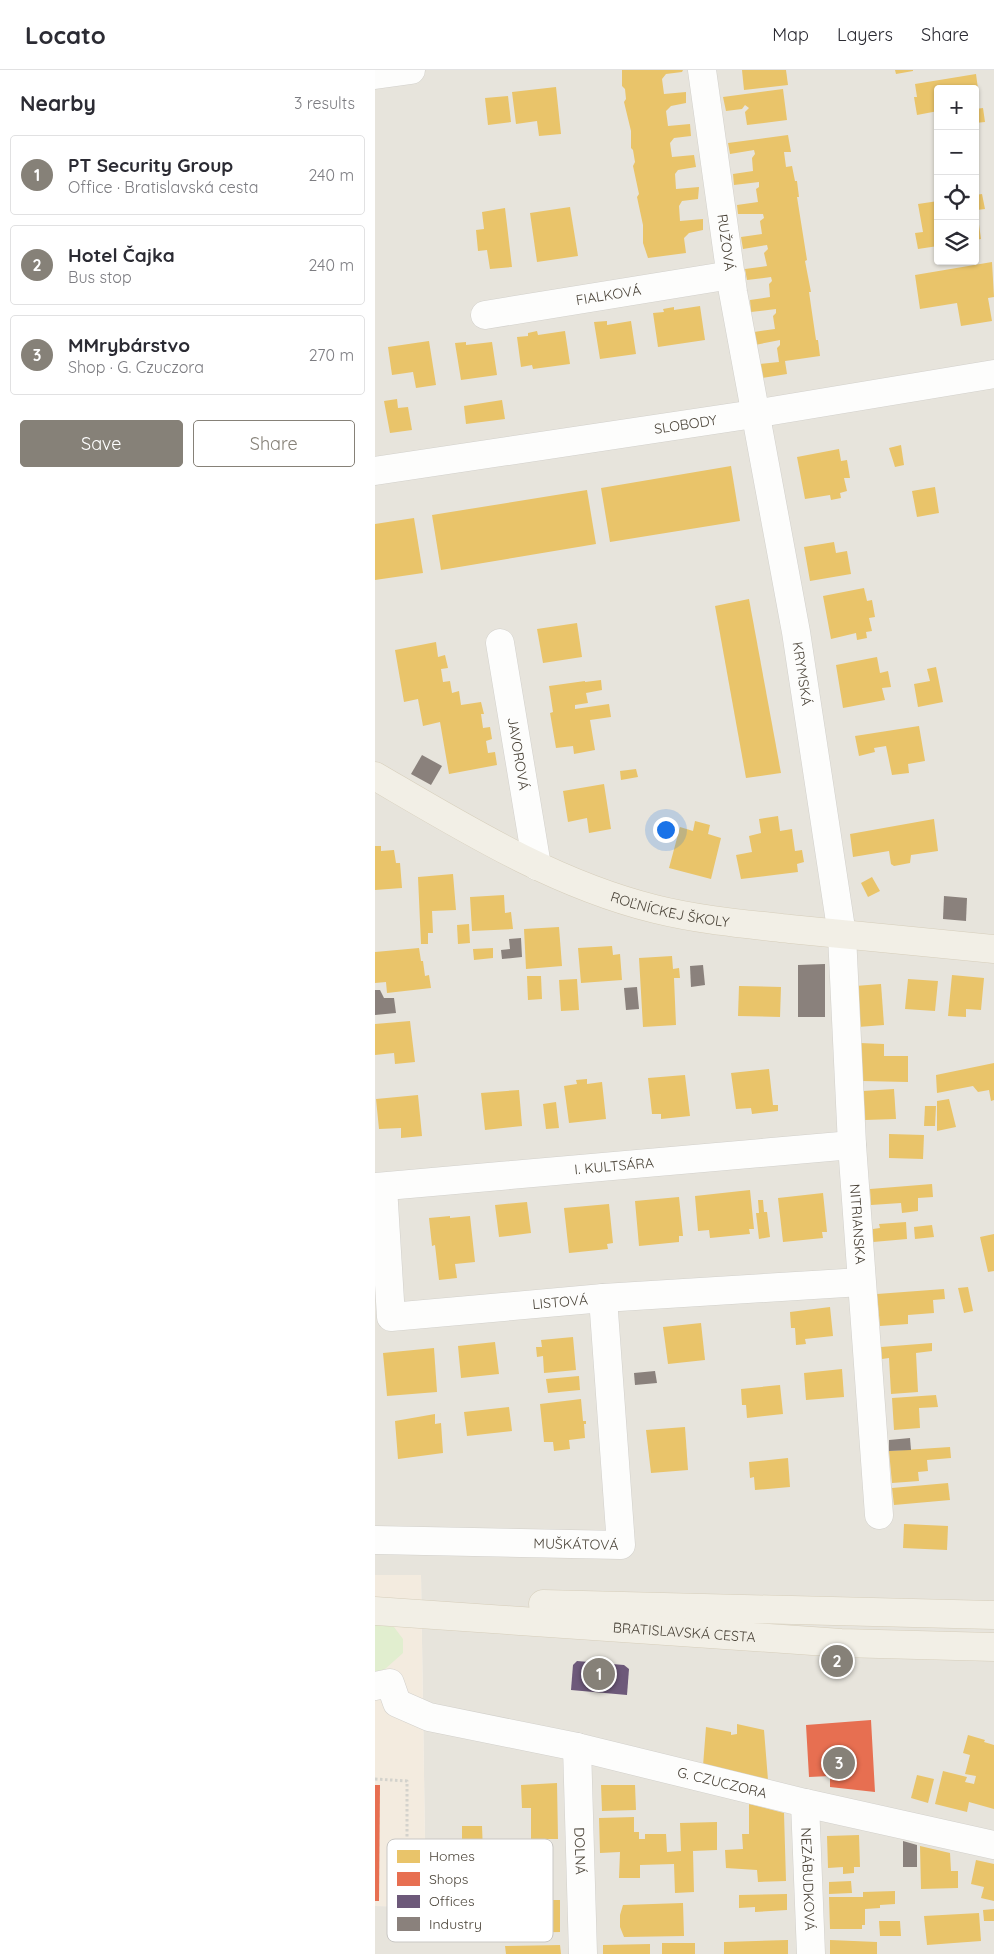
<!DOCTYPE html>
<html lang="en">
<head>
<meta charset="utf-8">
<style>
  body { margin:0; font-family:Quicksand,sans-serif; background:#f2f2f3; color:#2b2b33 }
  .controls { position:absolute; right:15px; top:15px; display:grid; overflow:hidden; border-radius:5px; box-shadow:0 1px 4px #0004 }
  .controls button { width:45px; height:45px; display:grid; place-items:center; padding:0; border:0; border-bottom:1px solid #e1e1e2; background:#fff; color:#2b2b33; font:25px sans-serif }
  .you { position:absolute; left:290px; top:759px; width:18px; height:18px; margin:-12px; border:4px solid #fff; border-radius:50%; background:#1a73e8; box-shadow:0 0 0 8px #1a73e833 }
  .badge { display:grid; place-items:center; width:32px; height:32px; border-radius:50%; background:#868178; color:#fff; font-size:16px; font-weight:700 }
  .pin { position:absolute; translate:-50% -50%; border:2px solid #fff; box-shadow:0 1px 5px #0006 }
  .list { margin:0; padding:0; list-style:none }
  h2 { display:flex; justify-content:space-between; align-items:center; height:65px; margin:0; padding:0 20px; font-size:21px }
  h2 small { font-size:16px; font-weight:400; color:#7c7c81 }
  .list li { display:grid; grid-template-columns:32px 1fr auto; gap:15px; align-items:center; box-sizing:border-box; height:80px; margin:0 10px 10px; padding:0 10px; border:1px solid #e1e1e2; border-radius:5px }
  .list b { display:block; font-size:19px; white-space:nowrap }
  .list p { margin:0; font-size:16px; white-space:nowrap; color:#7c7c81 }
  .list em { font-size:16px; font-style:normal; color:#7c7c81 }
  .actions { display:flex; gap:10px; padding:15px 20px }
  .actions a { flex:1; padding:11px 0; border:1px solid #868178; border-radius:5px; text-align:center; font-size:18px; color:#868178 }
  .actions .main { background:#868178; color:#fff }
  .icon { flex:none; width:28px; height:28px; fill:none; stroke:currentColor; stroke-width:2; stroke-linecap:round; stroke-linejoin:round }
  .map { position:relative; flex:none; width:619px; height:1884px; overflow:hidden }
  header { display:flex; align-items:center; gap:30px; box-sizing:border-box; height:70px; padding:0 25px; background:#fff; border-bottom:1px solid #e1e1e2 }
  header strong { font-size:24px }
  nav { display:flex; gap:28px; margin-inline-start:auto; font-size:18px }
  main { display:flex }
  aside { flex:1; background:#fff }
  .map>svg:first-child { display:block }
</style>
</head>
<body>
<header>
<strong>Locato</strong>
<nav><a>Map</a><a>Layers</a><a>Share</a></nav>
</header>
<main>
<aside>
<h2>Nearby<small>3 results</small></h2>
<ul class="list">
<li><span class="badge">1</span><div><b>PT Security Group</b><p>Office · Bratislavská cesta</p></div><em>240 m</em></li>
<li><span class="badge">2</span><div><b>Hotel Čajka</b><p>Bus stop</p></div><em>240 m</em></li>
<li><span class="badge">3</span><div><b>MMrybárstvo</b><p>Shop · G. Czuczora</p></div><em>270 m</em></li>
</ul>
<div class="actions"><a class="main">Save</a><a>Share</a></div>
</aside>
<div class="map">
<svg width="619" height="1884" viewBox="0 0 619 1884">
  <rect width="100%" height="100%" fill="#f4f2ee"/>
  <path fill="#e7e4dc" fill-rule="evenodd" d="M0,0H619V1884H0V1836L51,1837L46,1506L0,1505ZM563,19H600V191H563Z"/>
  <polygon fill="#f3ebdf" points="0,1505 46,1505 51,1837 0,1836"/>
  <polygon fill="#e1eecf" points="0,1554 19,1557 28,1569 28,1583 10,1599 0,1603"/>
  <g fill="#e9c46a">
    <polygon points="247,0 308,0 307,2 291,4 287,9 289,24 311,22 311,33 296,36 291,41 293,56 315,54 316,66 299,68 295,73 297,87 319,85 321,97 303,100 300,104 301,119 324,117 323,129 307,131 304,136 305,151 328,149 328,160 314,163 309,168 311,183 273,188 268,173 268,155 262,127 264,124 258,96 260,92 258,80 256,78 256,61 249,32 251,29 250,19 247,16"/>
    <polygon points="367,0 411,0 413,15 369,20"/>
    <polygon points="520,0 538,0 538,1 521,4"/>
    <polygon points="601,4 603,19 563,19 563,41 542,45 539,27 542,27 540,14"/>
    <polygon points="181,17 186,64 164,66 162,51 141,54 137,22"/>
    <polygon points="408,19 412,50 372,55 370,42 374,38 370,35 367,39 351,41 348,27"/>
    <polygon points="133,26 136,52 113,55 110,28"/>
    <polygon points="608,38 610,52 600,53 600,39"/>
    <polygon points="413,65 416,82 409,82 411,97 417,96 420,111 422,111 424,127 422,127 432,190 430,191 436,222 434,222 441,270 443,270 445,286 410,291 412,304 387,308 385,294 404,292 402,278 405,275 405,270 380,275 379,262 400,259 398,246 401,243 401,239 376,242 375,230 395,227 394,214 397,211 396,207 372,210 370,199 392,196 389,183 393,179 392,175 368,179 366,167 387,164 385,151 389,148 388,144 363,144 362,135 383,132 381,119 384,117 384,112 359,115 358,104 378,101 377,88 380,84 379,80 355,84 353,73"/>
    <polygon points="607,124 610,139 602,140 606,169 600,170 600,125"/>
    <polygon points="563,131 563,176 543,179 540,163 548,162 543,134"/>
    <polygon points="195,137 203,186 162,192 155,143"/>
    <polygon points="130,138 137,197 115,199 112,180 103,181 101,160 109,159 107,142"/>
    <polygon points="617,192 619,227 613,228 617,251 586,256 582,233 545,239 540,205"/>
    <polygon points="325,236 330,270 283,277 278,243 289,242 288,239 299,237 299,240"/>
    <polygon points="232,251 232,255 256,251 261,284 225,289 219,252"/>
    <polygon points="162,261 163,265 190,261 195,294 158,299 157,295 146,297 142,267 153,266 153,263"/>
    <polygon points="54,271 61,315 41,318 38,302 17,305 13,277"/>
    <polygon points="91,272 91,275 117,272 122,305 86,310 80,273"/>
    <polygon points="22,329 23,338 33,337 37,360 15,363 9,331"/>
    <polygon points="127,330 130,349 91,354 89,336"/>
    <polygon points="526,375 529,395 520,397 514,378"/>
    <polygon points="464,379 466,391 472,390 475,408 469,408 472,421 465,423 466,428 456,430 455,425 430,429 422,387"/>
    <polygon points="356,396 365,451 235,472 226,418"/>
    <polygon points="560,417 564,443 542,447 537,421"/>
    <polygon points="212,420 221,474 66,500 57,445"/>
    <polygon points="39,448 48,503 0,510 0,454"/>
    <polygon points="459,472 461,483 472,481 476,504 435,511 429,477"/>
    <polygon points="489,518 492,531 497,530 500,547 494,548 497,561 491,562 492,568 482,570 481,563 456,569 448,526"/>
    <polygon points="374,529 406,703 371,708 340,536"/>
    <polygon points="202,553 207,587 168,593 162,559"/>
    <polygon points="61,572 63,587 70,585 73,598 66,599 68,612 75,611 77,623 84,621 86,635 106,632 109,644 106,644 108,658 115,657 117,669 111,671 113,683 120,682 122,695 74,704 65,652 48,656 43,629 29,632 20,580"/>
    <polygon points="502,587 505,603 513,601 516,617 507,618 510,630 468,638 461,595"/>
    <polygon points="561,597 568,632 543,637 539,614 555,611 552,599"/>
    <polygon points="226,610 227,620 211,623 213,633 200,635 200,639 234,634 236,647 215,650 220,680 199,684 198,676 181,678 175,643 178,642 174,616 210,611 210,612"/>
    <polygon points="544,656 550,691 533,694 534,703 517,705 511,676 499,678 500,682 484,686 480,666"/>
    <polygon points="261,699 263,707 246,710 245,701"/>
    <polygon points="229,714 236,759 214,763 212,748 193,752 188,721"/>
    <polygon points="403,746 405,761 417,759 420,781 427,780 429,792 422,794 423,802 366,809 361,785 377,782 374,766 386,763 384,749"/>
    <polygon points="559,749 563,781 536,785 535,793 519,796 516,794 514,781 478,787 475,764"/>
    <polygon points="320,751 335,755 333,764 346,768 336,809 294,798 305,757 318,761"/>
    <polygon points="0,776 6,776 6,781 19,780 21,793 25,793 27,818 0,820"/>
    <polygon points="78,804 81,840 57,841 58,863 53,863 53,874 46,874 43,807"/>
    <polygon points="497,807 505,821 493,827 486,813"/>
    <polygon points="129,825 130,843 136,842 138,859 97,861 95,827"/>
    <polygon points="94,854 95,873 83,874 82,855"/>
    <polygon points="184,857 187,896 151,899 149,859"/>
    <polygon points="237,876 238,885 245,884 247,910 206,913 203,878"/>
    <polygon points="44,878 46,891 48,891 50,906 54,905 56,918 12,923 11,912 0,913 0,882"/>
    <polygon points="118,878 118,888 99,890 98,879"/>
    <polygon points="297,886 298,899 304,898 305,908 299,908 301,955 268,957 264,888"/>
    <polygon points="577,905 609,908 606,940 591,939 591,947 573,946"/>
    <polygon points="152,906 166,906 167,929 153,930"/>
    <polygon points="202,909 204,940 186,941 184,910"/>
    <polygon points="533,909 563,911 560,941 530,939"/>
    <polygon points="506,914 509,955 483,957 480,916"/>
    <polygon points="364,916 406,917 405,947 363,946"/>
    <polygon points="35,951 40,992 20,994 19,983 0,985 0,954"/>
    <polygon points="485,973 509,974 509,986 533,986 533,1012 487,1011"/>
    <polygon points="619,993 619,1030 616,1031 614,1020 603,1022 598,1016 562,1023 561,1005"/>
    <polygon points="394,999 398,1035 403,1035 403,1041 377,1044 376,1038 361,1039 356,1003"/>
    <polygon points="310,1005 315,1046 286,1049 286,1044 277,1044 273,1008"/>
    <polygon points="212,1009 212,1014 227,1012 231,1049 194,1053 189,1016 202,1014 201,1010"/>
    <polygon points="519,1019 521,1049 490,1050 488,1021"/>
    <polygon points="144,1020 147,1056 110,1060 106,1023"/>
    <polygon points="43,1025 47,1066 26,1068 26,1058 4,1059 1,1029"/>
    <polygon points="574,1029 581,1057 562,1061 562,1031"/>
    <polygon points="181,1032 184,1058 171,1059 168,1034"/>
    <polygon points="550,1036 561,1036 560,1056 549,1056"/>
    <polygon points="514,1064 549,1065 548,1089 514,1088"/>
    <polygon points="557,1114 558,1127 543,1128 543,1141 527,1143 526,1133 496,1135 495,1119"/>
    <polygon points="375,1120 379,1159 374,1159 375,1164 335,1168 334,1160 323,1161 320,1126"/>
    <polygon points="448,1123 452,1162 447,1162 448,1168 408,1172 403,1128"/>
    <polygon points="304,1127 308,1166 304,1166 304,1172 264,1176 260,1131"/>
    <polygon points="383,1130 388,1130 389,1142 392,1142 395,1167 384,1169 381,1143 384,1143"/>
    <polygon points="152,1132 156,1163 124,1167 120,1135"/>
    <polygon points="234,1134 238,1173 232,1174 233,1179 194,1183 189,1138"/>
    <polygon points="75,1146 75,1148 95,1146 100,1192 80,1194 82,1208 64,1210 60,1175 57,1176 54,1148"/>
    <polygon points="531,1152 532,1169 498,1172 498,1159 505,1158 504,1154"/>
    <polygon points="557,1155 559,1167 540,1169 539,1157"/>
    <polygon points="619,1164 619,1201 613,1202 605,1167"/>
    <polygon points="593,1217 598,1241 589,1243 583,1218"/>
    <polygon points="569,1219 570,1229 558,1230 559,1243 533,1245 533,1254 505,1256 502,1224"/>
    <polygon points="455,1237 458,1266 430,1269 431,1274 421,1275 420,1258 416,1258 415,1242"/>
    <polygon points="326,1253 330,1290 293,1294 288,1257"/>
    <polygon points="198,1267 201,1300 169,1303 168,1286 162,1287 161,1277 167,1277 166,1270"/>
    <polygon points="120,1272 124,1304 86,1308 83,1276"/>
    <polygon points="557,1273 557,1281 541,1283 543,1322 516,1324 514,1288 507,1289 506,1277"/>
    <polygon points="59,1278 62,1322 12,1326 8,1283"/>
    <polygon points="467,1299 469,1327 431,1330 429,1303"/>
    <polygon points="204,1306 205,1320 173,1323 171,1309"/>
    <polygon points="405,1315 408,1344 372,1348 371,1335 367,1335 366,1319"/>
    <polygon points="561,1325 563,1337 544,1338 545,1358 519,1360 517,1328"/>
    <polygon points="206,1329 208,1351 211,1351 211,1354 209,1354 210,1368 194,1370 195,1379 179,1381 178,1372 169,1372 165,1334"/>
    <polygon points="134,1337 137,1361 92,1366 89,1342"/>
    <polygon points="60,1344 60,1354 66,1353 68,1383 23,1389 20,1351"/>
    <polygon points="310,1357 313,1400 276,1403 271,1360"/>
    <polygon points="575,1377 576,1388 552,1390 553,1401 543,1402 544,1411 517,1413 514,1381"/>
    <polygon points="413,1388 415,1417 380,1420 379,1407 375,1408 374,1392"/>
    <polygon points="573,1413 575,1430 519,1435 517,1418"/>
    <polygon points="529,1454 573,1456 572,1480 528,1478"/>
    <polygon points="362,1654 389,1660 393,1710 328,1696 331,1657 356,1662 356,1665 362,1664"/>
    <polygon points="593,1665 610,1670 609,1672 619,1675 619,1739 594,1732 592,1742 560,1734 568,1701 592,1707 590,1712 599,1714 601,1706 590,1704 595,1685 588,1683"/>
    <polygon points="542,1705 559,1709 553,1733 536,1728"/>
    <polygon points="182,1713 183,1769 156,1769 156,1738 147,1738 146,1715"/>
    <polygon points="226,1715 260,1715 261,1740 227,1741"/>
    <polygon points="374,1734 409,1743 411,1811 383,1812 382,1800 351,1798 350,1780 368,1779 367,1764 374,1764"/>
    <polygon points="259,1747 259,1762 264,1762 264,1769 270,1769 270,1764 291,1764 292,1782 306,1781 305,1753 342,1752 342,1780 318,1781 319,1822 300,1823 299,1794 265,1795 265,1808 244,1808 245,1782 225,1783 224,1748"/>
    <polygon points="87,1756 107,1756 108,1782 87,1782"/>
    <polygon points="484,1765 485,1797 479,1797 479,1803 468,1804 468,1797 453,1798 452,1766"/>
    <polygon points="545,1776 575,1783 576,1801 583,1801 583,1818 546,1819"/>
    <polygon points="601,1790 619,1794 619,1831 606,1828 609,1817 596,1814"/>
    <polygon points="476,1811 477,1823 454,1824 454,1812"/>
    <polygon points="145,1819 165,1819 165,1830 185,1830 185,1862 141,1863 141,1848 162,1848 161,1843 144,1843"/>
    <polygon points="520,1821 520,1834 505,1835 505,1838 490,1839 490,1855 487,1855 487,1859 455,1859 454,1827 488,1827 488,1822"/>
    <polygon points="412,1824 412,1840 380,1842 380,1837 364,1838 364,1825"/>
    <polygon points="308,1833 309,1866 249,1867 245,1857 245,1845 248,1835"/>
    <polygon points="619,1839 619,1851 609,1851 608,1840"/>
    <polygon points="604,1843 606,1871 552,1875 549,1846"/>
    <polygon points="504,1851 525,1851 526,1866 505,1866"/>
    <polygon points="413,1870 413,1884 349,1884 349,1872"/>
    <polygon points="455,1870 502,1872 502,1884 455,1884"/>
    <rect x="287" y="1873" width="33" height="11"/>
    <polygon points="275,1874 275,1884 228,1884 228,1875"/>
    <polygon points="185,1875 186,1884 131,1884 130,1876"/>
  </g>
  <g fill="#e76f51">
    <polygon points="496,1650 500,1722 455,1717 455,1706 434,1707 431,1655"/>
    <polygon points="0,1715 5,1715 4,1831 0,1831"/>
  </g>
  <polygon fill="#6d597a" points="202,1591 249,1595 254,1599 252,1625 196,1620 198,1595"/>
  <g fill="#8a817c">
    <polygon points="47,685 67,696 56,715 36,704"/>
    <polygon points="569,826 592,828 591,851 568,849"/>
    <polygon points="146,868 147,887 127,889 126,880 135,879 134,869"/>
    <polygon points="450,894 450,947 423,947 423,895"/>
    <polygon points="328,895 330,915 316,917 315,896"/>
    <polygon points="262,917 264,939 251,940 249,918"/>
    <polygon points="0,920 5,920 9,928 19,928 21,943 0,945"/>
    <polygon points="280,1301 282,1313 260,1315 259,1303"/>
    <polygon points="535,1368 536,1380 514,1381 514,1370"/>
    <polygon points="528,1771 542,1775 542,1797 528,1797"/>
  </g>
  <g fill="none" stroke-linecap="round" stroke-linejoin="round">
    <g stroke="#d2d0cb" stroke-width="29">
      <g id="minor">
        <path id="s1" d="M327,0L358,222L421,562L467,865L477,1075L504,1445"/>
        <polyline points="0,5 36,0"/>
        <path id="s2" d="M110,245L356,205"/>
        <path id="s3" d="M0,401L379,344L619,304"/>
        <path id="s4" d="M125,573L162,796"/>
        <path id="s5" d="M0,1117L477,1075"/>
        <path id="s6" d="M8,1117L16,1247L228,1228L486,1212"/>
        <path id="s7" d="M0,1470L246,1475L228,1228"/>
        <path id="s8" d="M0,1616L15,1613L22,1633L54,1647L202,1677L430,1733L619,1775"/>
        <path id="s9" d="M202,1677L208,1884"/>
        <path id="s10" d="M430,1733L436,1884"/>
      </g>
    </g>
    <g stroke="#d6cebb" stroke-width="29">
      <g id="major">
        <path id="s11" d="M0,706C89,758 179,814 280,839C324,850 370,854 415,859C483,866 551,872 619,879"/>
        <polyline points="168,1534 619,1545"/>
        <path id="s12" d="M0,1541L466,1573L619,1577"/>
      </g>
    </g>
    <polyline stroke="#d3d2cc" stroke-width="3" stroke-dasharray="2.5 2.5" stroke-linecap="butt" points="0,1709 32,1711 32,1835"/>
    <use href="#minor" stroke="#fdfdfc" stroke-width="28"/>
    <use href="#major" stroke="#f2efe6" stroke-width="28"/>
  </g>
  <g text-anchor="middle" stroke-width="5" stroke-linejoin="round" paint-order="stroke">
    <g font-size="14" fill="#4b4439" stroke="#fff">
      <text dy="5" stroke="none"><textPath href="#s1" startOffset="174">RUŽOVÁ</textPath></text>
      <text dy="5" stroke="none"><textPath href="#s2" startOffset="125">FIALKOVÁ</textPath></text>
      <text dy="5" stroke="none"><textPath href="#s3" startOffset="314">SLOBODY</textPath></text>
      <text dy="5" stroke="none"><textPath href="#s1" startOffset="612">KRYMSKÁ</textPath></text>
      <text dy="5" stroke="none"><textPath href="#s4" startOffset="112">JAVOROVÁ</textPath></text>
      <text dy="5" stroke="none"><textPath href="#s11" startOffset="326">ROĽNÍCKEJ ŠKOLY</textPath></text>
      <text dy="5" stroke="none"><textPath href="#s5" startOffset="240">I. KULTSÁRA</textPath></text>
      <text dy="5" stroke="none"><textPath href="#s1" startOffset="1166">NITRIANSKA</textPath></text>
      <text dy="5" stroke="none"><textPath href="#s6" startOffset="300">LISTOVÁ</textPath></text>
      <text dy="5" stroke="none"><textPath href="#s7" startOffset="201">MUŠKÁTOVÁ</textPath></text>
      <text dy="5" stroke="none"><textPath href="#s12" startOffset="310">BRATISLAVSKÁ CESTA</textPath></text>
      <text dy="5" stroke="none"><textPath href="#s8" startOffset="372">G. CZUCZORA</textPath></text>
      <text dy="5" stroke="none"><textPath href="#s9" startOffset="104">DOLNÁ</textPath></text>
      <text dy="5" stroke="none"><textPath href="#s10" startOffset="76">NEZÁBUDKOVÁ</textPath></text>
    </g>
  </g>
  <rect x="12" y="1769" width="166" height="103" rx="8" fill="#fff" stroke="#c9c7c4" stroke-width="1"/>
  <rect x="22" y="1780" width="23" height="13" fill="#e9c46a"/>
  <rect x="22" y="1802" width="23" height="14" fill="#e76f51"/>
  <rect x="22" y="1825" width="23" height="13" fill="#6d597a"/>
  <rect x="22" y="1847" width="23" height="14" fill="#8a817c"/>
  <g font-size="14" fill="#4b4439">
    <text x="54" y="1791">Homes</text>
    <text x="54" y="1814">Shops</text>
    <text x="54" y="1836">Offices</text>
    <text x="54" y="1859">Industry</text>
  </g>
</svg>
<div class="controls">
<button>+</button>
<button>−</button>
<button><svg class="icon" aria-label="locate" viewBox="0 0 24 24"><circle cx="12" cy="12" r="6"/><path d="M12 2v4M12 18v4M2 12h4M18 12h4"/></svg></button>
<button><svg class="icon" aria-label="layers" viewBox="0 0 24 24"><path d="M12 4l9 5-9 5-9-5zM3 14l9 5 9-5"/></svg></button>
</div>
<div class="you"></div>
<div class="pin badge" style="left:224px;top:1604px">1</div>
<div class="pin badge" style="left:462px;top:1591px">2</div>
<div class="pin badge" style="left:464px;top:1693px">3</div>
</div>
</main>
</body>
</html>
